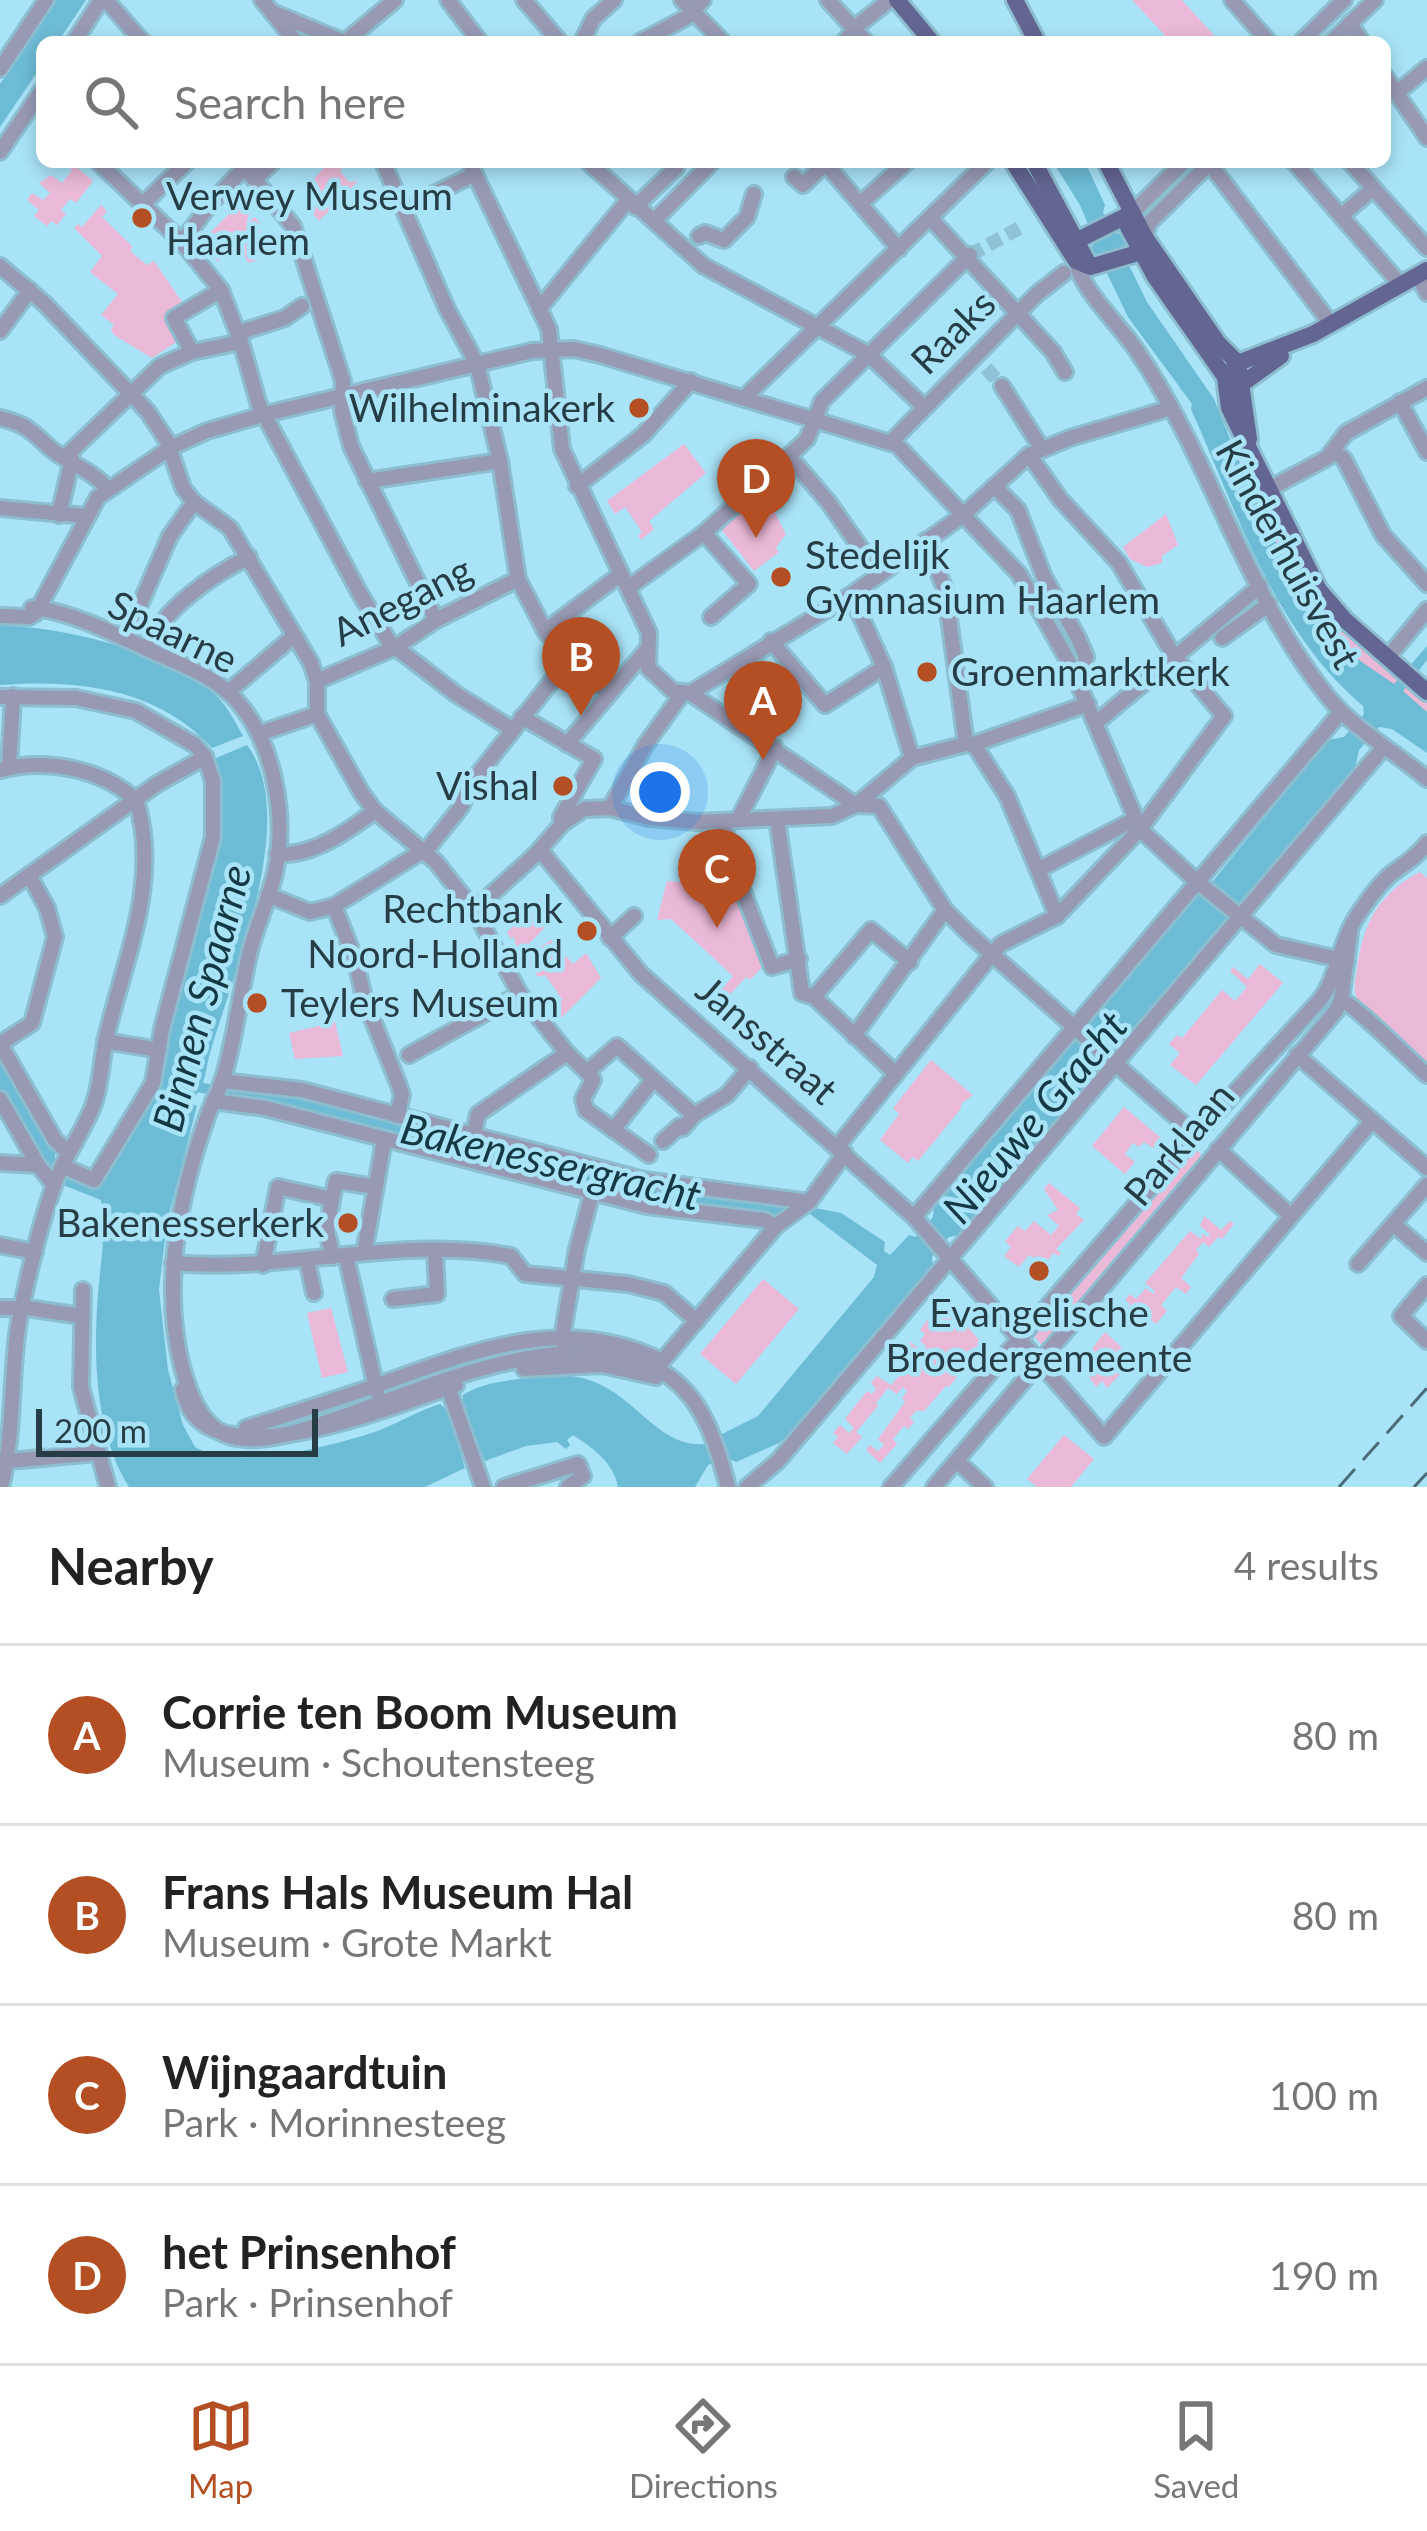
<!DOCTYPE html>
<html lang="en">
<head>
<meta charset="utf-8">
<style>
  body { margin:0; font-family:Lato,sans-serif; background:#f6f6f6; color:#222 }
  .scale { position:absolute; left:36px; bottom:30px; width:282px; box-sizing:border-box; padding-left:12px; border:6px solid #263d46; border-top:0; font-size:33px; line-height:42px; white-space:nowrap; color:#263d46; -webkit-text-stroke:9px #a9e3f7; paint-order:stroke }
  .you { position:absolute; left:660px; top:792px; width:42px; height:42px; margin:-30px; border:9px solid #fff; border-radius:50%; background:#1a73e8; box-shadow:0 0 0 18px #1a73e833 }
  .badge { display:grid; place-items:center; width:78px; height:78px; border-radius:50%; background:#b44e23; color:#fff; font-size:39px; font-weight:700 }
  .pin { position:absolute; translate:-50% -99px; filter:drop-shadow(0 3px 6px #0008) }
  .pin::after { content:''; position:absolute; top:63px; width:42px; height:36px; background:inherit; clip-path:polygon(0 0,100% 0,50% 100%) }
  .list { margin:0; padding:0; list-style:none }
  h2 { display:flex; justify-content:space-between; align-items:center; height:156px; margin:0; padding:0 48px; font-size:51px }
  h2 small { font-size:39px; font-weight:400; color:#767676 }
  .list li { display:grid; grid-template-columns:78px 1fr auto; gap:36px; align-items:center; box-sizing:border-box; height:180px; padding:0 48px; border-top:3px solid #e0e0e0 }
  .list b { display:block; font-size:45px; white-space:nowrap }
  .list p { margin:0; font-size:39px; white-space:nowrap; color:#767676 }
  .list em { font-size:39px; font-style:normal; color:#767676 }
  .icon { flex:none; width:66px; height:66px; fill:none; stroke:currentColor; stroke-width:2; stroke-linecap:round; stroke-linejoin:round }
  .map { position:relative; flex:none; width:1427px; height:1487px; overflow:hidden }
  .search { position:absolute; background:#fff; box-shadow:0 6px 18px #0003; left:36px; right:36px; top:36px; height:132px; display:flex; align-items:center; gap:30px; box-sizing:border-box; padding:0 42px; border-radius:18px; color:#767676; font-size:45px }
  .sheet { height:876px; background:#fff }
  nav { display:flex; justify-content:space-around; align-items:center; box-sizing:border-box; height:168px; border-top:3px solid #e0e0e0; background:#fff; font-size:33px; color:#767676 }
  nav a { display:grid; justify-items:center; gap:6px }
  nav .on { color:#b44e23 }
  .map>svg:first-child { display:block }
</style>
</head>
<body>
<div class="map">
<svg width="1427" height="1487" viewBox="0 0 1427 1487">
  <rect width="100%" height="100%" fill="#a9e3f7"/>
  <g fill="#ebb9d8">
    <polygon points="1132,0 1182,0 1220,42 1171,42"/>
    <polygon points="64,162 71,162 93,181 76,203 70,199 61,210 66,214 57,225 52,221 47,226 34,216 39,210 27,200 32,193 43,200 50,193 39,183 51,175 62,183 72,170"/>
    <polygon points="329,162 340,162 344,167 340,171 349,182 358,181 319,221 311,211 315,206 303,191"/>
    <polygon points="239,192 244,198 240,204 249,215 246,224 255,217 260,223 256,226 265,237 250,245 257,260 248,263 243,251 217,261 204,239 234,209 233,199"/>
    <polygon points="101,205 107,211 102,217 132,246 131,252 147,265 154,261 186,308 172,317 184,337 152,358 114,335 111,329 114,325 101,315 118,294 90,272 102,256 74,228 78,224 82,227"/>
    <polygon points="684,444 706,473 649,521 654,529 641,540 638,536 642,532 625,507 615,514 607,501"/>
    <path d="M1234,449L1284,549L1322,612L1427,704V712C1395,684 1354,663 1326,631C1285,586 1257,506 1234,449Z"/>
    <polygon points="739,508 748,517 760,510 764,517 774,511 786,534 776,548 779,552 754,571 718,525"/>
    <polygon points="1166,514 1178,545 1162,556 1162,563 1147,567 1130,559 1123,547"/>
    <polygon points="718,846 724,877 720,880 729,903 742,899 766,955 761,958 763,966 750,980 746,977 724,1001 717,995 733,976 671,919 657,920 667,881 708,884 710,847"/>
    <path d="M1420,872L1427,878V1069C1405,1050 1366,1025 1356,996C1353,987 1356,977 1357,968C1363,923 1379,893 1420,872Z"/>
    <polygon points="543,897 560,912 527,946 533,952 551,940 573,964 586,953 601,978 561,1018 553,1009 562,999 545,975 538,977 515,943 514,936 511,939 507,932"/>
    <polygon points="1260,964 1283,983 1196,1085 1170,1065 1180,1053 1169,1044 1177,1035 1182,1038 1222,990 1235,1001 1247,987 1230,971 1233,967 1248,979"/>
    <polygon points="335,1022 343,1056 295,1059 289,1033"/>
    <polygon points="931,1060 973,1095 962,1103 960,1110 918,1161 912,1157 908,1163 880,1140 899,1114 893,1108"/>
    <polygon points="1124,1107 1161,1138 1153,1148 1144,1142 1139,1147 1133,1143 1125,1154 1135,1162 1125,1174 1092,1146"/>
    <polygon points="1193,1147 1206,1159 1178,1186 1044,1347 1033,1335"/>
    <polygon points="1049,1183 1080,1208 1076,1214 1084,1220 1056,1249 1061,1253 1059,1256 1053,1253 1046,1263 1037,1256 1034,1258 1029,1255 1019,1267 1004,1256 1011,1247 1005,1241 1018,1226 1025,1231 1034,1221 1051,1235 1059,1226 1047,1215 1058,1210 1044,1189"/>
    <polygon points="1204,1216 1221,1230 1230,1221 1234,1224 1222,1239 1218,1237 1209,1247 1203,1242 1196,1250 1199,1254 1181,1278 1191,1287 1186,1294 1176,1287 1161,1305 1167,1311 1156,1324 1148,1318 1137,1331 1126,1322 1130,1316 1125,1311 1130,1304 1125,1300 1130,1294 1136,1299 1146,1288 1153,1294 1155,1291 1145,1283 1190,1231 1201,1239 1202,1234 1208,1237 1210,1234 1200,1226"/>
    <polygon points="763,1279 799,1309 736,1384 700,1354"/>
    <polygon points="943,1299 981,1342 958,1366 962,1371 949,1387 946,1386 924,1411 916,1411 910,1418 914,1422 908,1429 904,1426 893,1439 897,1444 880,1463 866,1450 870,1445 878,1451 884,1445 878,1439 905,1402 902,1398 907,1391 903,1387 897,1394 888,1388 876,1403 878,1406 856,1432 862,1437 847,1454 833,1443 838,1437 833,1433 840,1425 849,1433 854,1428 845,1419 867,1391 872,1394 876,1389 871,1383 877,1376 891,1385 907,1367 897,1358 910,1342 923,1351 926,1346 920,1341 925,1334 920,1330"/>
    <polygon points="331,1308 348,1372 322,1378 307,1313"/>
    <polygon points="1105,1332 1129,1354 1126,1359 1131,1363 1107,1388 1102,1381 1096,1387 1080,1364"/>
    <polygon points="1064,1435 1094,1459 1071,1487 1037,1487 1027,1479"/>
  </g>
  <g fill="#6dbcd6">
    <polygon points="56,0 86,0 58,42 42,42 42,65 0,127 0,84"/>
    <path d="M1053,162H1085L1105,205L1103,212L1112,232L1120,234L1126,247L1123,253L1147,302L1214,399L1249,486L1305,602L1343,649L1394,684L1427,646V660L1403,691L1427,712V753L1392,729L1379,727L1359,750L1355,768L1120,1046L1113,1047L1102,1059L1103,1066L960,1235L949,1237L932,1257L933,1267L797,1428L779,1443L736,1462L728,1458L708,1465L695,1487H618C614,1463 593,1448 573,1435L567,1440L570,1445L566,1449L557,1442L526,1446L485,1461L463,1410V1395C481,1383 505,1381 526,1378C548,1376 571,1373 592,1381C642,1399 665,1461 721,1440L722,1434L758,1416L874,1277L877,1265L810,1214L777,1215L611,1192L462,1151L459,1154L226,1096L231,1088L301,1096L464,1139L479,1147L482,1144L841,1213L885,1242L884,1251L890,1255L909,1235L916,1237L933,1217L934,1205L1072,1041C1084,1034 1086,1034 1090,1020L1199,893H1203L1328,740L1344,737L1364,714L1363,706C1274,631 1237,512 1191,409L1192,404L1128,317L1100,259L1091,249L1095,241L1080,205Z"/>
    <path d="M0,626C63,626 161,651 211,691C226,703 234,720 243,736L212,748C158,688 77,679 0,685Z"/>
    <path d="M247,745C301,817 232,976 210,1053C204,1076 207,1081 191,1103L197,1106L167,1222L159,1290L168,1370L183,1425L195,1447C234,1472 338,1445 380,1430C400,1422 420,1410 440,1404L448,1411L465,1468L425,1487H129C95,1433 93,1356 98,1294C101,1257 106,1239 101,1200L63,1185L68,1174L101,1180L158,1090L168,1032L217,859L223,809L216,758Z"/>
    <polygon points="0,1054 55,1153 55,1163 46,1173 0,1092"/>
  </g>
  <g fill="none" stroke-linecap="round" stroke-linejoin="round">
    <g stroke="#6dbcd6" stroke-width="10">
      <polyline points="1112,246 1122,241 1157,199"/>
      <polyline points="191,1086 243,1095"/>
    </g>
    <g stroke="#8fc2d4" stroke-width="14" stroke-dasharray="14 7" stroke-linecap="butt">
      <polyline points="970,255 1025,225"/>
      <polyline points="986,368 1002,386"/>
    </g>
    <g stroke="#8cbed0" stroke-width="20">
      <g id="minor">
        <polyline points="106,0 143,42"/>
        <polyline points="262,0 296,42"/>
        <polyline points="448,0 480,42"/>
        <polyline points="524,0 560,42"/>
        <polyline points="682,0 723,42"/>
        <polyline points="828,0 866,42"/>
        <polyline points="1232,0 1269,42"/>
        <polyline points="272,12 344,42"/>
        <polyline points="1350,23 1362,42"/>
        <polyline points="74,42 101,0"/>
        <polyline points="345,42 395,0"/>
        <polyline points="582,42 593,19 614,0"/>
        <polyline points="640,42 687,17 703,0"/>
        <polyline points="844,42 858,25 890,0"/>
        <polyline points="1301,42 1344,0"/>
        <polyline points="1331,42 1375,0"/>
        <polyline points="0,69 46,0"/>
        <polyline points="1385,76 1427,138"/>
        <polyline points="1397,93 1427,68"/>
        <polyline points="0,152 42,90"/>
        <polyline points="98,162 182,242 221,290 241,342 259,405 359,592 390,643 456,694 512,729"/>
        <polyline points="240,162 293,226 343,381 342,411 351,446 436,620"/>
        <polyline points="383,162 447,309 477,364 500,461 518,579 545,631 569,659 609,694"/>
        <polyline points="469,162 549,329 562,449 649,633 648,668 673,691 690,693 856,805"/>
        <polyline points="588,162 704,266 868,354 924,407"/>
        <polyline points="824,162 899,249"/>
        <polyline points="1294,162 1400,284"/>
        <polyline points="1350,162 1427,248"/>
        <polyline points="1209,163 1331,324"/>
        <polyline points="794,177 803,185 825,164"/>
        <polyline points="255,179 273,162"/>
        <polyline points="143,204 187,162"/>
        <polyline points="860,204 907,162"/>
        <polyline points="635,207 676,168"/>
        <polyline points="403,209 475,174"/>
        <polyline points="1132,213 1184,162"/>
        <polyline points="1342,215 1373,189"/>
        <polyline points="931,219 1053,352 1065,372"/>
        <polyline points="655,220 712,162"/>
        <polyline points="699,236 705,233 724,240 747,217 754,194"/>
        <polyline points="1145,237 1149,223 1211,162"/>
        <polyline points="182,242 210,204 245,167"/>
        <path d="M1076,261C1081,290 1119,324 1137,351C1211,460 1245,594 1328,697C1356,731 1394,751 1427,779"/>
        <polyline points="0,266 45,304 148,412 167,441 183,488 194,502 230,528 311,663 317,681 317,714 361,792 375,811 436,862 474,910 520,994 567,1053 587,1072"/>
        <polyline points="1417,275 1427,293"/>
        <polyline points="539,309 628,200"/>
        <polyline points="0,331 30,290"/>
        <polyline points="238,333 285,318 302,306"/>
        <polyline points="192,352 174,318 221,290"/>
        <polyline points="1002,386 1042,449"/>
        <polyline points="745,397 987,162"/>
        <polyline points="1400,402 1427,452"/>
        <path d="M0,418C28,425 30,430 50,448C68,464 91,469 107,488"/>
        <polyline points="892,441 1037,294 1064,273"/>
        <polyline points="1333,451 1344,459 1383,535 1427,584"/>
        <polyline points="789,456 829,503 878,573"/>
        <polyline points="65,457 160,366 192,352 241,342"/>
        <polyline points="367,481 500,461"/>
        <polyline points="577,486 643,435 691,381"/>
        <polyline points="994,486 1018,510 1044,577 1078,638 1086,657 1079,684"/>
        <polyline points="1267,490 1327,458 1346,433 1427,388"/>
        <polyline points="0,508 86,516"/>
        <polyline points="59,515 72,459"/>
        <polyline points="704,533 749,584 711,617"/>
        <polyline points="925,541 945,589 966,744"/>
        <polyline points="628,588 704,533 789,456 807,439 822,401 970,255"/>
        <polyline points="851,595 884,667 912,758"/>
        <path d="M32,608C70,610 125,639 160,655C187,667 217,678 237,701C275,744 287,818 275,873C269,899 257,924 250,951C240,992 236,1035 224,1075C220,1090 212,1103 207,1117C179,1196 161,1285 182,1367C189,1392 199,1422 224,1434C257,1449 308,1428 339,1418C431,1386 612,1302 689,1395C710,1420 720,1457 728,1487"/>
        <polyline points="0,616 29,617 36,613 98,497 170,448 207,431 266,414 532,351 574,349 600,355 897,445 1019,574 1070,664 1140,829 1195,880 1276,945 1347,961"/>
        <polyline points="545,631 621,574"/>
        <polyline points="1222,638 1269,604"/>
        <polyline points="125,639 170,536 194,502"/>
        <polyline points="771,641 825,705 884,667"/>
        <path d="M148,649C160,610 214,574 249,557"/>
        <polyline points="1388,657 1427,610"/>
        <polyline points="317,681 396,647 436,620 518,579"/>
        <polyline points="228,692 294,636"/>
        <polyline points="690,693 851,595 963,515 1029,455 1070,438 1171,408"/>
        <polyline points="0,697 76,698 136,711 195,745 205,757 213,781 213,837 162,1029 153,1083 94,1180 62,1166"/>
        <polyline points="522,717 594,759 561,817 562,824"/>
        <polyline points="1097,722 1260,586"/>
        <polyline points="267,731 317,714"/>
        <polyline points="567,744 648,648"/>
        <polyline points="971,745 1088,704"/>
        <polyline points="975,746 1007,796 1057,916"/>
        <polyline points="9,767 13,696"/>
        <path d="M0,770C45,758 100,768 136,800"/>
        <polyline points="856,805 879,806 945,910 968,933 1196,1135"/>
        <polyline points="610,808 646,744 682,694"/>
        <polyline points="777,819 802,993 814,997 895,1073"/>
        <polyline points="738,820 775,748"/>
        <polyline points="724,821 729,855 772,967 799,959"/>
        <polyline points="540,850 641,974 914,1217 1104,1437 1372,1121"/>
        <path d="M277,854C312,857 348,831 375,811"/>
        <polyline points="1038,870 1135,819"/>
        <polyline points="268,895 310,912 334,906 429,847 461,807 472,782 569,659"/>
        <polyline points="0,896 157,784 205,757"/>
        <polyline points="334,906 356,962 364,998 398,1083 402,1095 397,1116"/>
        <polyline points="474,910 535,855 562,824 584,809 610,808 649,818 697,822 832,816 856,805 912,758 966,744"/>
        <polyline points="610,938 634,916"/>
        <polyline points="814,997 871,930 910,962"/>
        <path d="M1341,1000C1353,1003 1411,1061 1427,1075"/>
        <polyline points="854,1036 945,910"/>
        <polyline points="105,1041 159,1050"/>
        <polyline points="0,1044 32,1023 55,937 47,908 29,875"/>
        <polyline points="0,1044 55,1140 68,1152"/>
        <polyline points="409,1055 520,994"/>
        <polyline points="1297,1055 1427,1168"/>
        <polyline points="587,1072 617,1046 694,1115"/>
        <polyline points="587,1072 593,1080 583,1099 586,1110 649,1155"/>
        <polyline points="222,1081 302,1090 644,1180 809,1202"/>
        <polyline points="0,1099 38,1165 54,1185"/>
        <polyline points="213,1101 265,1108 647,1206 764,1220 776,1226"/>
        <polyline points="613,1130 653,1080"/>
        <polyline points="663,1141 680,1126 683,1128 694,1115 727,1095 750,1068"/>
        <polyline points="838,1146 993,953 1001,944 1057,916 1140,829 1224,716 1174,656 1119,563 1060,499 1029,455"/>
        <polyline points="1218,1149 1290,1215"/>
        <polyline points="468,1160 478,1114 567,1053"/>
        <polyline points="0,1163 38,1165"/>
        <polyline points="332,1199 336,1181 376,1187"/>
        <polyline points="914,1217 1341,712"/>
        <polyline points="1393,1224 1427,1253"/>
        <polyline points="0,1245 35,1252"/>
        <polyline points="364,1253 384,1140"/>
        <polyline points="346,1256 377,1392"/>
        <polyline points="307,1260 314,1293"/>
        <path d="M173,1263C286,1273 398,1235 511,1256L525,1274L628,1284L664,1293L697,1321"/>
        <polyline points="1358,1264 1427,1185"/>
        <polyline points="263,1265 278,1187 332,1199 327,1232 333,1257"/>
        <polyline points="1427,1285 1401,1316 1427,1341"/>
        <polyline points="83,1290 81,1387 108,1487"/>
        <polyline points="393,1299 437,1294 435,1250"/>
        <polyline points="0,1308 27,1308 82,1316"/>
        <polyline points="565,1346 562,1338 577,1249 592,1193"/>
        <polyline points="660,1364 776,1226 809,1202 845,1153"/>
        <polyline points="524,1369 602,1365 656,1377"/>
        <polyline points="447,1384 483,1487"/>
        <path d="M183,1389C200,1487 389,1407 456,1385"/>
        <path d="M245,1438L246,1428C287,1415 328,1402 369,1388C467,1354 561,1311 662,1361"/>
        <polyline points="9,1461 96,1453"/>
        <polyline points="957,1461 985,1487"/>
        <path d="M1,1487C16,1428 9,1365 22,1305C31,1263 41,1220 56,1180C66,1154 83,1132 93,1106C102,1083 101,1058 107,1034C125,958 161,879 136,800"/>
        <polyline points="504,1487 578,1464 583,1476 568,1487"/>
        <polyline points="747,1487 778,1461 1384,747"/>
        <path d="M891,1487L1196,1135L1319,1001C1338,978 1339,942 1359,913C1368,900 1378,885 1390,875C1404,864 1417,857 1427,843"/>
        <polyline points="934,1487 1336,1011 1341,1000 1350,933"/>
      </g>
    </g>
    <g stroke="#8cbed0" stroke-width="22">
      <g id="major">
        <polyline points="897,0 932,42"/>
        <polyline points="1015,0 1037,42"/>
        <polyline points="1013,162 1076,261 1090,267 1141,252"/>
        <polyline points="1034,162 1087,261"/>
        <polyline points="1106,162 1145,237 1218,343 1238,363 1249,439"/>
        <polyline points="1128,227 1155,277 1225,377"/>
        <polyline points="1084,237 1132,213"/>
        <polyline points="1238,363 1225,377 1229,408 1319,590 1345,620 1427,692"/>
        <polyline points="1238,363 1313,334 1427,270"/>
        <polyline points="1231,380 1246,381 1281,356"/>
      </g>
    </g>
    <use href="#minor" stroke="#989ab4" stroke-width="14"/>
    <use href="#major" stroke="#636593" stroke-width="16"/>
    <g stroke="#4b6c78" stroke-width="3" stroke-dasharray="24 12" stroke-linecap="butt">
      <polyline points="1339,1487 1427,1388"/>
      <polyline points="1414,1487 1427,1473"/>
    </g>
  </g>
  <g fill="#b44e23" stroke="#a9e3f7" stroke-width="4.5">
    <circle cx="142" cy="218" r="12"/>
    <circle cx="639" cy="408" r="12"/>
    <circle cx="781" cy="577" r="12"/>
    <circle cx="927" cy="672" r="12"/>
    <circle cx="563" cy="786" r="12"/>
    <circle cx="587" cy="931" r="12"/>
    <circle cx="257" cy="1003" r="12"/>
    <circle cx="348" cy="1223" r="12"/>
    <circle cx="1039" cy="1271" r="12"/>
  </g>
  <g text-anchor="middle" stroke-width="9" stroke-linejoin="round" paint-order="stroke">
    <g font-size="39" fill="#263d46" stroke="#a9e3f7" text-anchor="start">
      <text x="166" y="210">Verwey Museum<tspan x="166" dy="45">Haarlem</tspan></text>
      <text x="615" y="422" text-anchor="end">Wilhelminakerk</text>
      <text x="805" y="569">Stedelijk<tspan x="805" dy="45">Gymnasium Haarlem</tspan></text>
      <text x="951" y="686">Groenmarktkerk</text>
      <text x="539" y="800" text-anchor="end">Vishal</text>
      <text x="563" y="923" text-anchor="end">Rechtbank<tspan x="563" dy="45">Noord-Holland</tspan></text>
      <text x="281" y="1017">Teylers Museum</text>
      <text x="324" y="1237" text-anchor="end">Bakenesserkerk</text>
      <text x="1039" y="1327" text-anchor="middle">Evangelische<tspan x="1039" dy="45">Broedergemeente</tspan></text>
    </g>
    <g font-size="39" fill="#263d46" stroke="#a9e3f7">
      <text transform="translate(953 332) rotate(-45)" y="14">Raaks</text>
      <text transform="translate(1288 554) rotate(61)" y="14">Kinderhuisvest</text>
      <text transform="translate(402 601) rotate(-27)" y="14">Anegang</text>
      <text transform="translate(173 632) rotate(26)" y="14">Spaarne</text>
      <text transform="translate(767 1040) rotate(41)" y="14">Jansstraat</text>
      <text transform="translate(1179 1144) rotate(-50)" y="14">Parklaan</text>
    </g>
    <g font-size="42" font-style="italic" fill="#143944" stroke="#a9e3f7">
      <text transform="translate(202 998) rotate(-75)" y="15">Binnen Spaarne</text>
      <text transform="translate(1035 1117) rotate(-50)" y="15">Nieuwe Gracht</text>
      <text transform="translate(551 1162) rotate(13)" y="15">Bakenessergracht</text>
    </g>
  </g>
</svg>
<div class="scale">200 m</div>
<div class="you"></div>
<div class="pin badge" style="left:763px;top:760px">A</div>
<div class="pin badge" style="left:581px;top:716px">B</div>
<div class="pin badge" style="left:717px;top:928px">C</div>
<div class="pin badge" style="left:756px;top:538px">D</div>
<div class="search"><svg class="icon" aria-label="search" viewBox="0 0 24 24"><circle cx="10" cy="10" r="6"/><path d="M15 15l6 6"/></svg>Search here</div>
</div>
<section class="sheet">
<h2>Nearby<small>4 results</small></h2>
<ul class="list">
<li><span class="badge">A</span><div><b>Corrie ten Boom Museum</b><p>Museum · Schoutensteeg</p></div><em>80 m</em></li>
<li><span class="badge">B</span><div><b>Frans Hals Museum Hal</b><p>Museum · Grote Markt</p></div><em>80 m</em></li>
<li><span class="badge">C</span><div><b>Wijngaardtuin</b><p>Park · Morinnesteeg</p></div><em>100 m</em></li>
<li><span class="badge">D</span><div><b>het Prinsenhof</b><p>Park · Prinsenhof</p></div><em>190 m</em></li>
</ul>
</section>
<nav>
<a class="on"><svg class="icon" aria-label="map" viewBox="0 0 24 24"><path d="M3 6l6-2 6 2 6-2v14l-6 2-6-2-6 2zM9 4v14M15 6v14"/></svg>Map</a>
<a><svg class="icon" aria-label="directions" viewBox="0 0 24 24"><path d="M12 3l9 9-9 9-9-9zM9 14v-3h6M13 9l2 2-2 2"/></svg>Directions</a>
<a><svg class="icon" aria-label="saved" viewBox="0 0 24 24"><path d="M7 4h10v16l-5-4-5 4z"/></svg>Saved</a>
</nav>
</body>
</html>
